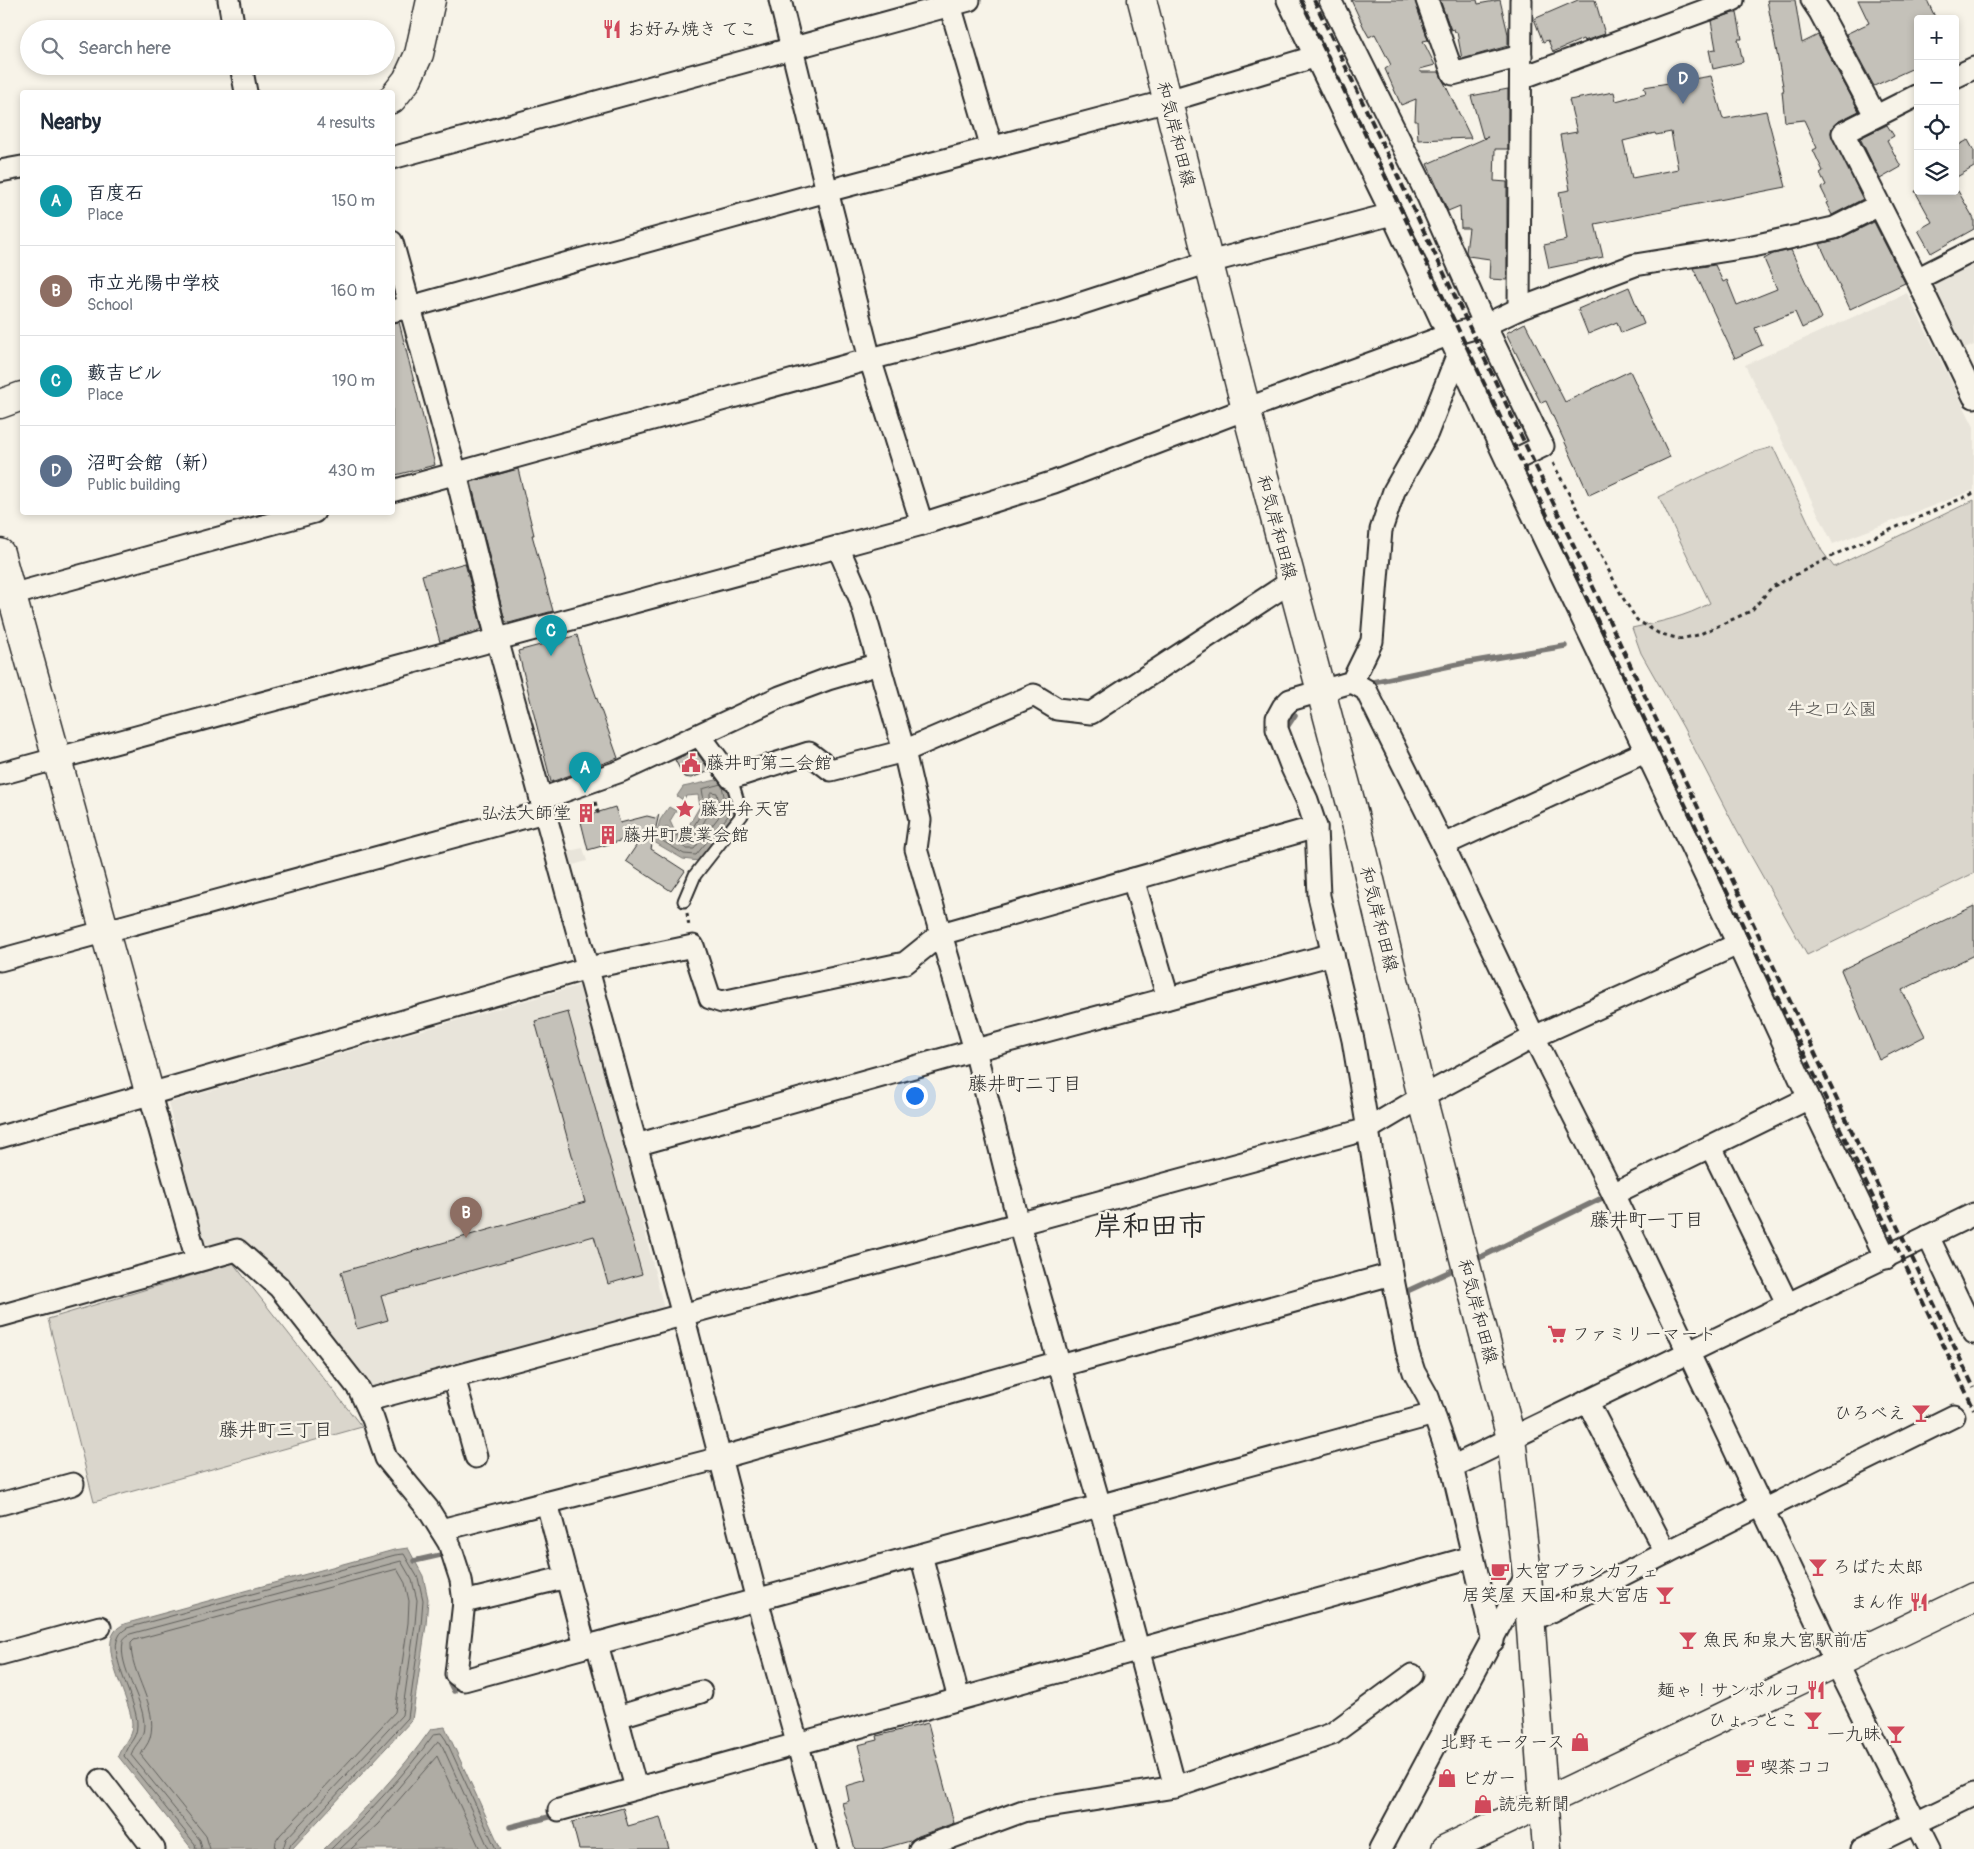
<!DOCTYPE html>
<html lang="en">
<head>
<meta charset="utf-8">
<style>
  body { margin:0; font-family:Pangolin,"Klee One",sans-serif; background:#f2f2f3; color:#1f2937 }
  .controls { position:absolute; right:15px; top:15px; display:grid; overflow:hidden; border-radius:5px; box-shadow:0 2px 8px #0003 }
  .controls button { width:45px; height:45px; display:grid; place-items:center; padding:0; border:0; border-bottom:1px solid #e0e1e3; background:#fff; color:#1f2937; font:25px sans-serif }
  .you { position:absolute; left:914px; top:1095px; width:18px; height:18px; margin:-12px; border:4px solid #fff; border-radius:50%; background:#1a73e8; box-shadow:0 0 0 8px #1a73e833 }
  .badge { display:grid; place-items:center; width:32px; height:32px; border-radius:50%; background:#db2777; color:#fff; font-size:16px; font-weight:700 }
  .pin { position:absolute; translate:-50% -41px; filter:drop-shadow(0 1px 2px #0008) }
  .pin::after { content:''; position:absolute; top:26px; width:18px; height:15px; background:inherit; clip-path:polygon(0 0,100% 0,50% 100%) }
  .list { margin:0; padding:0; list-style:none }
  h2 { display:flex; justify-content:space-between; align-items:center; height:65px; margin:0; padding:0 20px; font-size:21px }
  h2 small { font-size:16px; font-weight:400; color:#747a83 }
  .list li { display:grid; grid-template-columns:32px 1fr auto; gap:15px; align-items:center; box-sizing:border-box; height:90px; padding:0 20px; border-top:1px solid #e0e1e3 }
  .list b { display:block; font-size:19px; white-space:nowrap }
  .list p { margin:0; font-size:16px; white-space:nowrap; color:#747a83 }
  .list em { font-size:16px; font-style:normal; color:#747a83 }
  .icon { flex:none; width:28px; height:28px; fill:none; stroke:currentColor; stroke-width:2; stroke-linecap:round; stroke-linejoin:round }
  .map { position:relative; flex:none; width:1974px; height:1849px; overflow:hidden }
  .search { position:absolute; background:#fff; box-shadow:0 2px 8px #0003; left:20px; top:20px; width:375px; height:55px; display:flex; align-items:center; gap:12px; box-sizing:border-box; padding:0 18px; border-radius:28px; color:#747a83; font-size:19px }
  .panel { position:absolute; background:#fff; box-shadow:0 2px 8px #0003; left:20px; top:90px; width:375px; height:425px; border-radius:5px }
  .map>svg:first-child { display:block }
</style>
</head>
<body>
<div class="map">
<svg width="1974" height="1849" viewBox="0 0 1974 1849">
  <rect width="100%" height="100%" fill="#f7f3e8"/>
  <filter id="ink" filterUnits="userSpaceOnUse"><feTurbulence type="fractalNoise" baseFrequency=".02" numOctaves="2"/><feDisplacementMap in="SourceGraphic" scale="10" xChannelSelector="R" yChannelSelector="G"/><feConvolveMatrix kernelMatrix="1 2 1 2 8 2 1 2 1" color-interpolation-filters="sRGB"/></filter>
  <g filter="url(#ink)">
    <g fill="#e8e4da">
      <polygon points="1974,264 1974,345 1962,350 1931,284"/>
      <polygon points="1907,293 1974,427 1974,490 1833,544 1745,365"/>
      <polygon points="583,848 587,861 569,866 565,852"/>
      <polygon points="584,984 664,1309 371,1390 239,1239 207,1245 202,1238 168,1103"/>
    </g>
    <g fill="#dad6cc" stroke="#82807c">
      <path d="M1773,447L1822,551L1834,567L1974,500V873L1807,955L1737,831L1683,727L1641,653L1632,628C1659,622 1686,617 1710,603L1659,497L1751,453Z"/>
      <polygon points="233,1263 362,1427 94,1502 48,1319"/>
    </g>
    <g fill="#afaca4" stroke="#7a7874">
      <polygon points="726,778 734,817 698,861 683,859 654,842 660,820 669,807 676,811 670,821 675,832 689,825 700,806 698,795 686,796 683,800 677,796 683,787"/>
      <path d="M408,1548L423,1576L428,1599L426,1625L412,1720L292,1849H192L118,1756C122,1745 132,1737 132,1725C132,1701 99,1652 115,1631C117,1628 121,1626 124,1624L394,1550Z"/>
      <path d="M445,1727L501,1849H324C363,1812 400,1773 431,1729Z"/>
    </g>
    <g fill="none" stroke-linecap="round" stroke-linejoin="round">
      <g stroke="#605f5b" stroke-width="1">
        <polyline points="721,784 702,789 705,807 692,829 675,836 671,834 668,827 665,827 661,840 684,854 696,855 728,816 722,786"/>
        <polygon points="712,792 717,793 721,814 694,849 687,849 681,845 681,842 699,831 711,809 710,794"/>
        <path d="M196,1849L195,1844L124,1756C127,1743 137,1740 137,1725C138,1702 107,1655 119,1636C120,1633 124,1630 127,1628L395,1555L404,1554L418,1578L423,1600L421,1625L408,1718L291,1844L289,1849"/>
        <path d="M202,1849L200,1840L131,1755C135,1742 144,1742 144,1724C143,1697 118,1668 123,1642C123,1638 127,1636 130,1634L401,1561L412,1580L417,1600L415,1624L402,1715L286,1839L283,1849"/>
        <path d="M210,1849L206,1836L141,1755C143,1749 148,1745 150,1738C159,1705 130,1675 131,1643L134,1640L397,1569L405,1583L409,1601L408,1623L395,1712L280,1835L276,1841L275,1849"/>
        <path d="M331,1849C368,1813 404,1776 434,1734L441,1733L446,1740L496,1849"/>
        <polyline points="340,1849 372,1819 438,1741 441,1743 489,1849"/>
        <polyline points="351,1849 378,1824 437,1756 480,1849"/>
      </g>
      <g stroke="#7a7874" stroke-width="5.5">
        <polyline points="1368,683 1464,663 1565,646"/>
        <polyline points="1287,731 1287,727 1295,715"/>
        <polyline points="1475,1260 1602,1198"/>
        <polyline points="1403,1293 1453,1270"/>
        <polyline points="414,1561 445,1554"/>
        <polyline points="449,1676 450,1683 454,1691"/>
        <polyline points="510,1827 553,1816"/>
      </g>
    </g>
    <g fill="#c4c1b9" stroke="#2b2b2b" fill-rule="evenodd">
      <polygon points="1351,0 1415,0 1428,40 1423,41 1435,65 1420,69 1421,72 1439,72 1471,138 1418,140 1417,121 1415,121 1416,99 1401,105 1385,69 1391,65 1375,34 1369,37 1365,30"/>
      <polygon points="1440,0 1477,0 1478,4 1500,0 1508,34 1508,46 1462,59 1457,32 1455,32 1454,29 1451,30"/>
      <polygon points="1578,0 1595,0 1605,34 1584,41 1583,39 1553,52 1548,40 1543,42 1534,19"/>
      <polygon points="1767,0 1795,0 1802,43 1818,35 1859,111 1837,122 1832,127 1831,133 1863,199 1832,215 1826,203 1828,202 1821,188 1826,185 1820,173 1823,171 1813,150 1817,148 1804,120 1785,122 1782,91 1784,91"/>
      <polygon points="1858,0 1927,0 1936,19 1918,19 1918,66 1874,86 1846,34 1869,23"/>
      <polygon points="1733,13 1737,13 1742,39 1738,39 1743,62 1713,69 1709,50 1716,49 1711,21"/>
      <path d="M1711,76L1723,119L1766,111L1786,187L1595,224L1603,257L1549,268L1544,245L1567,240L1559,192L1570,190L1560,135L1577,132L1569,100L1614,92L1616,101L1646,93L1644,87ZM1671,132L1678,169L1632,178L1623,141L1655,133L1656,135Z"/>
      <polygon points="1508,89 1508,149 1495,149 1494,181 1507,182 1507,280 1489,279 1490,259 1468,256 1466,252 1469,228 1461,228 1460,206 1448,211 1427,164 1488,137 1483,138 1471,96"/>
      <polygon points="1887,125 1894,136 1887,140 1901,167 1880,179 1860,138"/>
      <polygon points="1968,140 1974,151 1974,167 1955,178 1955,147"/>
      <polygon points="1915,191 1958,191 1974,219 1974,229 1931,253 1918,230 1932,222"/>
      <polygon points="1874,222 1905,283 1850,309 1820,244 1839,239"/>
      <polygon points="1791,250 1822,318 1802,328 1795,312 1755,328 1762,345 1735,358 1693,268 1715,265 1723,282 1727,280 1737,305 1777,289 1764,259 1773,254"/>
      <polygon points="1629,287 1644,324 1621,333 1617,322 1588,334 1578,309"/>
      <polygon points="399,322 435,465 392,476 392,323"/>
      <polygon points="1525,323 1565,402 1630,371 1670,457 1589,495 1546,401 1541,403 1506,333"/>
      <polygon points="518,469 534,535 532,535 553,611 509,623 505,621 471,482"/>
      <polygon points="465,563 482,629 440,642 422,575"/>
      <polygon points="559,635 561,640 577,635 584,662 618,758 551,782 518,651 544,644 539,641"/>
      <polygon points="695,750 710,771 691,778 684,777 675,760"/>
      <polygon points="615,807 620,823 647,816 655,818 659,814 651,849 685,871 671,891 626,861 644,834 588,850 580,818"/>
      <polygon points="1974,906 1974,955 1902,990 1925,1036 1879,1060 1841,970"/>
      <polygon points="568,1012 642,1274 608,1284 594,1236 381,1296 388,1320 357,1329 341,1272 585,1202 535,1021"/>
      <polygon points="928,1723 954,1823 916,1837 910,1841 881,1849 855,1849 842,1803 849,1801 846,1786 867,1780 858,1745 878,1740 877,1736"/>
      <polygon points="623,1808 628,1826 660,1817 669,1849 579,1849 572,1822"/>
    </g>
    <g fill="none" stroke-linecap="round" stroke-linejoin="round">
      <g stroke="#2b2b2b" stroke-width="15">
        <polyline id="lane" points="684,901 695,875 742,815 731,778"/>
      </g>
      <g stroke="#2b2b2b" stroke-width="25">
        <g id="street">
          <polyline points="229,0 234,29"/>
          <polyline points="780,0 827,191 870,359 922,524"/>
          <polyline points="1288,0 1392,214 1508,463 1738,944 1809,1098 1886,1258"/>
          <polyline points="1330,0 1428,197 1485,325 1543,446 1508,463"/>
          <polyline points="1427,0 1453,74 1521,56"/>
          <polyline points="1812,0 1820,12 1875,115"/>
          <polyline points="950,5 992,148"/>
          <polyline points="241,66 246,92"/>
          <polyline points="1955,77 1974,68"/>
          <polyline points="1521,78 1733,0"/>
          <polyline points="1918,95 1843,133 1917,279 1974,397"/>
          <polyline points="392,158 969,0"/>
          <polyline points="0,171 22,167"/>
          <polyline points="392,242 456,474 497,639 683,1315 757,1600 827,1849"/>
          <polyline points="1917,279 1974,250"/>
          <polyline points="1519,309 1521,0"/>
          <polyline points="392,311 410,307 827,191 1168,101 1314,57"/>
          <polyline points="1457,356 1427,433 1394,491 1381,530 1372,641 1352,682 1290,700 1283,707 1277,718 1277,729 1292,768 1307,800 1316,827 1319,896 1353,1040 1392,1274 1407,1350 1414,1372 1428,1397 1452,1467 1493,1641"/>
          <polyline points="392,491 870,359 1058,311 1209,262 1392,214"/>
          <polyline points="838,547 860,598 904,751 920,820 916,849 975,1050 1019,1224 1100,1506 1175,1787"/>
          <polyline points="0,598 314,512"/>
          <polyline points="1352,682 1366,690 1443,845 1534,1037 1613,1194 1836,1663 1929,1849"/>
          <polyline points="700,736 731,778 809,753 831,770 904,751 1034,695 1057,709 1091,713 1292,581"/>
          <polyline points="0,774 922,524 1054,482 1246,409 1440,338 1485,325 1519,309 1635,265 1753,246 1834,228 1879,205"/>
          <polyline points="541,799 621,771 780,697 828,679 879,664"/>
          <polyline points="1443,845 1645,752"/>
          <polyline points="1133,879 1168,998"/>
          <polyline points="0,960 544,812"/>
          <polyline points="150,1095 197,1260"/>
          <polyline points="0,1137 588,968 693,946 710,998 722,1002 905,963 941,934 1316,827"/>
          <polyline points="636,1145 975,1050 1333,954"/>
          <polyline points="1711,1147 1788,1305"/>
          <polyline points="1613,1194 1809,1098"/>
          <polyline points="1928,1236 1974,1333"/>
          <polyline points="0,1316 237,1250 279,1287 359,1389 373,1419 386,1458 428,1509 449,1543 461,1580 464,1602 456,1674 464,1680 1434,1414"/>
          <polyline points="1060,1366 1392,1274"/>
          <polyline points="454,1377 476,1457"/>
          <polyline points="365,1401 1368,1129 1422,1097 1534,1037 1738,944"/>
          <polyline points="1587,1401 1666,1553"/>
          <polyline points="1452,1467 1974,1214"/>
          <polyline points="547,1503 585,1646"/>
          <polyline points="0,1504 73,1484"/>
          <polyline points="1763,1510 1954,1416"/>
          <polyline points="441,1530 720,1458 1059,1362"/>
          <polyline points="921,1555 959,1699"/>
          <polyline points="464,1602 567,1577"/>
          <polyline points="1531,1621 1761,1505"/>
          <polyline points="597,1644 636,1788"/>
          <polyline points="0,1654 100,1627"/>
          <polyline points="617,1717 701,1692"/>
          <polyline points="101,1780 154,1849"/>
          <polyline points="559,1810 1472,1557"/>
          <polyline points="920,1849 1023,1811 1175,1787 1332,1734 1412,1675"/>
          <polyline points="1380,1849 1527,1574"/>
          <polyline points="1862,1849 1974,1795"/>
        </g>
      </g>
      <g stroke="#2b2b2b" stroke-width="31">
        <g id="secondary">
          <polyline points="1142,0 1246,409 1359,834 1422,1097 1511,1438 1527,1574 1547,1849"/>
          <polyline points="392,99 407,80 419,54 431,0"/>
          <polyline points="0,404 22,396"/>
          <polyline points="0,553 150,1095"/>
          <polyline points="1446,1849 1974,1597"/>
        </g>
      </g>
      <g stroke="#2b2b2b" stroke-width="3" stroke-dasharray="4 4" stroke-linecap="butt">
        <polyline points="1553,463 1623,598 1637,620 1658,633 1680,639 1698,635 1751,611 1772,587 1838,553 1974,493"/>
        <polyline points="595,802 599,816"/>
        <polyline points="687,913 689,927"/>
      </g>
      <use href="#lane" stroke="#f7f3e8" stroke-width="11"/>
      <use href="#street" stroke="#f7f3e8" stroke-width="21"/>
      <use href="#secondary" stroke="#f7f3e8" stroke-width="28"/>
      <g stroke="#2b2b2b" stroke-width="4" stroke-dasharray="8 4" stroke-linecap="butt">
        <polyline points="1301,0 1974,1409"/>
        <polyline points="1314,0 1974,1388"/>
      </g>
    </g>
  </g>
  <defs>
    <g id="restaurant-bare" transform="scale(1.5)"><path d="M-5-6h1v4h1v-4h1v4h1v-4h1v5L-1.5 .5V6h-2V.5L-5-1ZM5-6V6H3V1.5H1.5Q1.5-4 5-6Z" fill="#d1495b" stroke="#f7f3e8" stroke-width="2.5" paint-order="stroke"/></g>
    <g id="civic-bare" transform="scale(1.5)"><path d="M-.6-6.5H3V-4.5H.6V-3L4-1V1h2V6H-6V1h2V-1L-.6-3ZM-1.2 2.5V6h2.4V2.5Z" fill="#d1495b" stroke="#f7f3e8" stroke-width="2.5" paint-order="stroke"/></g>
    <g id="sight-bare" transform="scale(1.5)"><path d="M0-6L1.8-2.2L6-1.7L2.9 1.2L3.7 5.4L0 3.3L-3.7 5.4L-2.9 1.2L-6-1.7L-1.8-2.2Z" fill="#d1495b" stroke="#f7f3e8" stroke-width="2.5" paint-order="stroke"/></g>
    <g id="building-bare" transform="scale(1.5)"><path d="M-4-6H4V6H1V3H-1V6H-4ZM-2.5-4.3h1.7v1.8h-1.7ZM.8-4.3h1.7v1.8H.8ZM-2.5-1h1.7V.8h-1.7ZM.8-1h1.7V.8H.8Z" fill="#d1495b" stroke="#f7f3e8" stroke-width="2.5" paint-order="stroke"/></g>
    <g id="supermarket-bare" transform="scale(1.5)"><path d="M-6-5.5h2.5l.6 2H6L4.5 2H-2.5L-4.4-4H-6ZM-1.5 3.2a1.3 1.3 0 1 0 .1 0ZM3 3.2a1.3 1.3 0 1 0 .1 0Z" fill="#d1495b" stroke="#f7f3e8" stroke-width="2.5" paint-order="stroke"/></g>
    <g id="bar-bare" transform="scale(1.5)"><path d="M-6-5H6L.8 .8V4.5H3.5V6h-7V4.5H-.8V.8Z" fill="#d1495b" stroke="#f7f3e8" stroke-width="2.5" paint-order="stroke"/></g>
    <g id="cafe-bare" transform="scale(1.5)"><path d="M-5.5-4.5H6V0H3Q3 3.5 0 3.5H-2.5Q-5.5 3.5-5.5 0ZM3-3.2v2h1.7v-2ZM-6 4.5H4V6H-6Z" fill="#d1495b" stroke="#f7f3e8" stroke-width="2.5" paint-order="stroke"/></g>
    <g id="shop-bare" transform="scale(1.5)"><path d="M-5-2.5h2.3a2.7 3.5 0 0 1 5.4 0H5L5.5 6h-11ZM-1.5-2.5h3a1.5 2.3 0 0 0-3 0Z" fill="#d1495b" stroke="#f7f3e8" stroke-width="2.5" paint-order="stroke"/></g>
  </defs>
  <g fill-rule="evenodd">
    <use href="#restaurant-bare" x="612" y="29"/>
    <use href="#civic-bare" x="691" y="763"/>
    <use href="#sight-bare" x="685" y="809"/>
    <use href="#building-bare" x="586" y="813"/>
    <use href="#building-bare" x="608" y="835"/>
    <use href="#supermarket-bare" x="1557" y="1334"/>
    <use href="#bar-bare" x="1921" y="1413"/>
    <use href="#bar-bare" x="1818" y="1567"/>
    <use href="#cafe-bare" x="1500" y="1571"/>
    <use href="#bar-bare" x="1665" y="1595"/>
    <use href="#restaurant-bare" x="1919" y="1602"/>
    <use href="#bar-bare" x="1688" y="1640"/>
    <use href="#restaurant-bare" x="1816" y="1690"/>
    <use href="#bar-bare" x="1813" y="1720"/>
    <use href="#bar-bare" x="1896" y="1734"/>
    <use href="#shop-bare" x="1580" y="1742"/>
    <use href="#cafe-bare" x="1745" y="1767"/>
    <use href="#shop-bare" x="1447" y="1778"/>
    <use href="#shop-bare" x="1483" y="1804"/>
  </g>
  <g text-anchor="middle" stroke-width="5" stroke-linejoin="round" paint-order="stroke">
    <g font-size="18" fill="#2b2b2b" stroke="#f7f3e8" text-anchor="start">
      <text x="627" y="35">お好み焼き てこ</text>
      <text x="706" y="769">藤井町第二会館</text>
      <text x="700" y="815">藤井弁天宮</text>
      <text x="571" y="819" text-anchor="end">弘法大師堂</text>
      <text x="623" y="841">藤井町農業会館</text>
      <text x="1572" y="1340">ファミリーマート</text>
      <text x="1906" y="1419" text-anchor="end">ひろべえ</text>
      <text x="1833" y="1573">ろばた太郎</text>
      <text x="1515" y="1577">大宮ブランカフェ</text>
      <text x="1650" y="1601" text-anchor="end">居笑屋 天国 和泉大宮店</text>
      <text x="1904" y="1608" text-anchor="end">まん作</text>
      <text x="1703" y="1646">魚民 和泉大宮駅前店</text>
      <text x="1801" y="1696" text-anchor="end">麺ゃ！サンポルコ</text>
      <text x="1798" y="1726" text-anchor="end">ひょっとこ</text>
      <text x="1881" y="1740" text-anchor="end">一九昧</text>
      <text x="1565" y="1748" text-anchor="end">北野モータース</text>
      <text x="1760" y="1773">喫茶ココ</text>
      <text x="1462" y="1784">ビガー</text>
      <text x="1498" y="1810">読売新聞</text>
    </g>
    <g font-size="18" fill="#2b2b2b" stroke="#f7f3e8">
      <text transform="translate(1176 134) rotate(76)" y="6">和気岸和田線</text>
      <text transform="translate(1277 527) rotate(75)" y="6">和気岸和田線</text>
      <text transform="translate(1379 919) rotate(76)" y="6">和気岸和田線</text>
      <text transform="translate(1478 1311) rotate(75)" y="6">和気岸和田線</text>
    </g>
    <g font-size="18" fill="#575653" stroke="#f7f3e8">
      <text x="1832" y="715">牛之口公園</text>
    </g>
    <g font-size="19" fill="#2b2b2b" stroke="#f7f3e8">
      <text x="1025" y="1090">藤井町二丁目</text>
      <text x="1647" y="1226">藤井町一丁目</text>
      <text x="276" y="1436">藤井町三丁目</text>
    </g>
    <g font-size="28" font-weight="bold" fill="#2b2b2b" stroke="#f7f3e8">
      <text x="1150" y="1235">岸和田市</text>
    </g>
  </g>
</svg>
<div class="controls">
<button>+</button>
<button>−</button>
<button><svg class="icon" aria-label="locate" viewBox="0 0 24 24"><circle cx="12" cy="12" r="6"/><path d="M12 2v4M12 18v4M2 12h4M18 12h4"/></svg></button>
<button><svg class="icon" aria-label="layers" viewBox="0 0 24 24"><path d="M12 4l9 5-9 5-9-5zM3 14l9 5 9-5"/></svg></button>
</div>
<div class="you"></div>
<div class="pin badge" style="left:585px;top:793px;background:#0f9aa8">A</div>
<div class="pin badge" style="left:466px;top:1238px;background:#8d6e63">B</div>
<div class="pin badge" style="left:551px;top:656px;background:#0f9aa8">C</div>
<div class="pin badge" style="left:1683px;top:104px;background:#5c6f8a">D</div>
<div class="search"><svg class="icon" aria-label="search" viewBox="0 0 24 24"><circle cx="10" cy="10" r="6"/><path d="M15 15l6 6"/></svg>Search here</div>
<section class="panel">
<h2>Nearby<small>4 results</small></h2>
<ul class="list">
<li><span class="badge" style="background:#0f9aa8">A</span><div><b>百度石</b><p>Place</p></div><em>150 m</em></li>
<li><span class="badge" style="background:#8d6e63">B</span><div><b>市立光陽中学校</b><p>School</p></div><em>160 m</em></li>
<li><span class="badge" style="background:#0f9aa8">C</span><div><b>藪吉ビル</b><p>Place</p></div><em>190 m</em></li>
<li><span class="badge" style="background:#5c6f8a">D</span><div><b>沼町会館（新）</b><p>Public building</p></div><em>430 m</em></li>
</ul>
</section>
</div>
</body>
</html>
